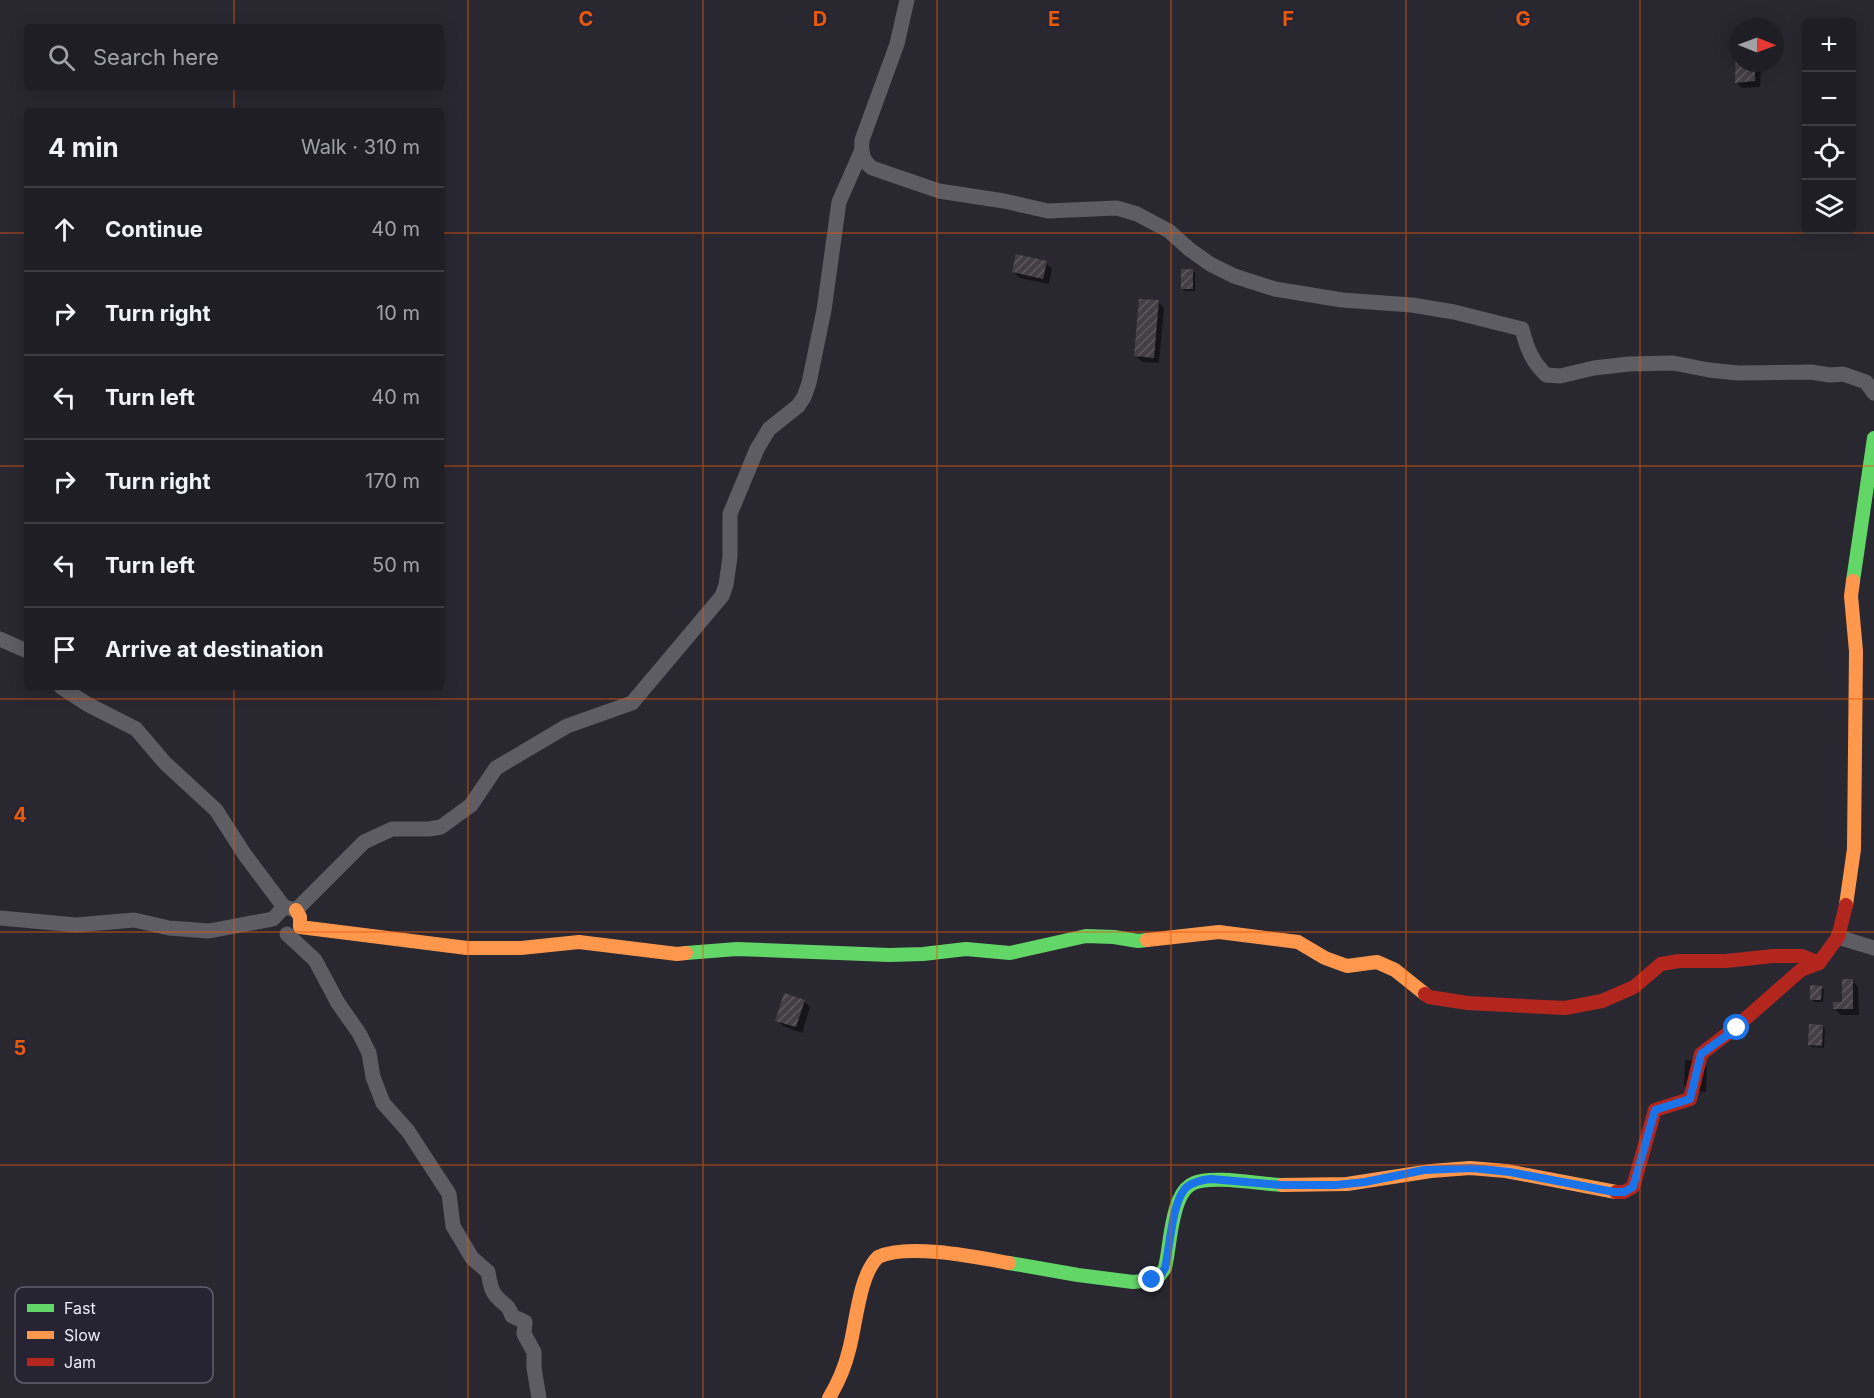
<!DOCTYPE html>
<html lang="en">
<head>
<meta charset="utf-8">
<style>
  body { margin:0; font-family:Inter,sans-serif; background:#2c2b31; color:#f1f3f6 }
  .controls { position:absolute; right:18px; top:18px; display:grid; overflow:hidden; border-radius:6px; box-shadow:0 3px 15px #0003 }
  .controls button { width:54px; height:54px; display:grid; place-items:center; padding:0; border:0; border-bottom:2px solid #3c3c41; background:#1f1e24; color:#f1f3f6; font:30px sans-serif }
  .compass { position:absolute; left:1730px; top:18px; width:54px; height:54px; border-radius:50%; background:#1f1e24; box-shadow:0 3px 15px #0003; rotate:91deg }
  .stop { position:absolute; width:18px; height:18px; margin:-14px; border:4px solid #1a73e8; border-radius:50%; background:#fff }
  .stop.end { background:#1a73e8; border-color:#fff; box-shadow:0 2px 6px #0008 }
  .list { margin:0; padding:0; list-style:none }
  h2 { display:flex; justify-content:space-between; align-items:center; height:78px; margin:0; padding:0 24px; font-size:26px }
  h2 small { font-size:20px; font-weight:400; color:#a1a2a6 }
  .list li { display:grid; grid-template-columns:39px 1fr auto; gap:18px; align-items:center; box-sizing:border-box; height:84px; padding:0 24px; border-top:2px solid #3c3c41 }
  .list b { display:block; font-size:22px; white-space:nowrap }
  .list em { font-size:20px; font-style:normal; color:#a1a2a6 }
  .icon { flex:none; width:33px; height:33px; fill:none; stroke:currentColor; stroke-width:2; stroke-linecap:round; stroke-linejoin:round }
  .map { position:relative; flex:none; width:1874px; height:1398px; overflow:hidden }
  .search { position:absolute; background:#1f1e24; box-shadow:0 3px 15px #0003; left:24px; top:24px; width:420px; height:66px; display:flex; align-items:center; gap:15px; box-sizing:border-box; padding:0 21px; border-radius:6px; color:#a1a2a6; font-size:22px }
  .panel { position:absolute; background:#1f1e24; box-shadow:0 3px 15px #0003; left:24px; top:108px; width:420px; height:582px; border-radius:6px }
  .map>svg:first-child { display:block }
</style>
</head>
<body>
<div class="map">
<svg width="1874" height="1398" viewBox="0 0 1874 1398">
  <defs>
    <pattern id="building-hatch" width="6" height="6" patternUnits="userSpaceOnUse" patternTransform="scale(1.5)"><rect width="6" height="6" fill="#433f44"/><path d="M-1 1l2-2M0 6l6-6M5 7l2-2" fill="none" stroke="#5e5b60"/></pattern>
  </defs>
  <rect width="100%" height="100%" fill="#292830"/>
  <g fill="#0007">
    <polygon points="1739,45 1739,63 1765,63 1765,68 1761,68 1760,87 1742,88 1736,82"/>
    <polygon points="1046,263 1052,269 1049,284 1020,278 1013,272"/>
    <polygon points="1192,271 1195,273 1195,291 1185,291 1182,288"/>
    <polygon points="1158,302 1164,308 1159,363 1142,362 1136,356"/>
    <polygon points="1852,980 1858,987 1859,1015 1841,1015 1835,1009 1844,1004"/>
    <polygon points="1821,987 1824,990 1823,1002 1814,1002 1811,999"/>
    <polygon points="804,1001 810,1007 802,1033 783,1026 777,1020"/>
    <polygon points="1823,1027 1825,1029 1824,1048 1812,1047 1809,1045"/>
    <polygon points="1685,1060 1701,1061 1707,1067 1706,1092 1690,1091 1684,1085"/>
  </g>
  <g fill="url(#building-hatch)">
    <polygon points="1736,43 1739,43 1739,63 1755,63 1755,81 1735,83"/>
    <polygon points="1016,254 1047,261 1043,279 1012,272"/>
    <rect x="1181" y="269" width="12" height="20"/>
    <polygon points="1139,299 1159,300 1154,358 1134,356"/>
    <polygon points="1842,979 1853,979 1853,1009 1833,1009 1833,1002 1842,1002"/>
    <polygon points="1810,985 1822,986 1821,1000 1810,1000"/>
    <polygon points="784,993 805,1000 796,1027 775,1021"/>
    <polygon points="1809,1024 1823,1025 1822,1046 1808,1045"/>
  </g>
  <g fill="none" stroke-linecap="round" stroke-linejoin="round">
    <g stroke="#5d5d63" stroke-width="15">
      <path d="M907,0L897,44L862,140C861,152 862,160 872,168L939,191L1004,201L1048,211L1117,208L1137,214L1169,231L1189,249L1210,264L1234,276L1275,289L1342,300L1412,305L1454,312L1522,329C1527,349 1532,361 1546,375L1560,376L1594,368L1629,364L1673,363L1709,370L1738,373L1811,372L1830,375L1843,374L1866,382L1874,393"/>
      <polyline points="0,639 27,651"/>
      <polyline points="61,687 87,704 136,729 165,763 216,810 245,855 284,907"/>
      <polyline points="0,918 76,925 134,920 169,928 209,931 273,919 284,907 296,910 364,842 392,829 429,829 441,827 471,805 496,768 567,726 632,703 722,596 726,585 730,557 730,514 757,449 769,429 798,406 804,397 809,383 824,310 839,202 861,152"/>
      <path d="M287,934L315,960L338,1003L359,1033L369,1053L373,1077L383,1103L408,1131L449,1194L453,1226L472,1258L488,1272C490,1281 490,1289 496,1296C503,1305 508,1303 512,1316L525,1322L524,1334L534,1352V1368L539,1398"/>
      <polyline points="1838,937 1874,948"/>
    </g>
    <g stroke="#63d668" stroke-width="14">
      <polyline points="1853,581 1874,438"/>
      <polyline points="686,953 737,949 889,955 923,954 966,949 1010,953 1086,936 1114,937 1138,941 1147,940"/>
      <path d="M1009,1263L1078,1275L1133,1282L1152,1280L1160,1275L1165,1268C1170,1246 1170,1221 1179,1200C1182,1193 1186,1186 1194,1183C1211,1175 1260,1184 1282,1185"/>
    </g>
    <g stroke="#ff974d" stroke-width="14">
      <polyline points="1846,905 1854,849 1856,651 1851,596 1853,581"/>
      <polyline points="296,910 300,917 300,927 467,948 521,948 579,942 677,954 686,953"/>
      <polyline points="1147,940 1219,932 1298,942 1325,958 1347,966 1377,962 1395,970 1425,994"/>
      <polyline points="1282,1185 1347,1184 1431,1171 1470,1168 1506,1171 1616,1192"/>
      <path d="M829,1398C838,1383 845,1367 849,1350C856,1325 859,1275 878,1257C907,1243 976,1257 1009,1263"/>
    </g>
    <g stroke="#b3261e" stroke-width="14">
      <polyline points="1425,994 1429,997 1468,1003 1565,1008 1602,1001 1634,987 1661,964 1679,961 1726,961 1773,956 1802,956 1819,963"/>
      <polyline points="1616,1192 1624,1192 1633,1187 1655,1110 1690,1099 1701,1054 1736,1027 1801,970 1819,963 1838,937 1846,905"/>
    </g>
  </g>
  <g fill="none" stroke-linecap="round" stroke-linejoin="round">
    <path stroke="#1a73e8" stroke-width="8" d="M1152,1280L1160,1276L1165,1268C1170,1248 1172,1197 1188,1186C1195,1181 1203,1180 1211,1179L1281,1185H1336L1365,1182L1424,1170L1472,1168L1510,1172L1614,1192H1624L1633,1187L1655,1110L1690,1099L1701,1054L1737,1028"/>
  </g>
  <path fill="none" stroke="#e8590c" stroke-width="1.5" stroke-opacity="0.55" d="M234,0V27M468,0V1398M703,0V1398M937,0V1398M1171,0V1398M1406,0V1398M1640,0V1398M234,87V111M0,233H27M441,233H1874M0,466H27M441,466H1874M234,687V1398M0,699H1874M0,932H1874M0,1165H1874"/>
  <rect x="15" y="1287" width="198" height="96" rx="9" fill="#262433" stroke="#62606e" stroke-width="1.5"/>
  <rect x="27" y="1304" width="27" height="8" fill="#63d668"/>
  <rect x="27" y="1331" width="27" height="8" fill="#ff974d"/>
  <rect x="27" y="1358" width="27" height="8" fill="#b3261e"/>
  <g font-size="16" fill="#edecf7">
    <text x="64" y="1314">Fast</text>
    <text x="64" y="1341">Slow</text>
    <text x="64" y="1368">Jam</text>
  </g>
  <g font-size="20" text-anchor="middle" font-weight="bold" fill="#e8590c" stroke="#262433" stroke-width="4.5" stroke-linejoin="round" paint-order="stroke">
    <text x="586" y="26">C</text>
    <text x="820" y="26">D</text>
    <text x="1054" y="26">E</text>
    <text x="1288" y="26">F</text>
    <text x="1523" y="26">G</text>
    <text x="20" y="822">4</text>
    <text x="20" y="1055">5</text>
  </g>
</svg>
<div class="controls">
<button>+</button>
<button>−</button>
<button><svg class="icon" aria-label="locate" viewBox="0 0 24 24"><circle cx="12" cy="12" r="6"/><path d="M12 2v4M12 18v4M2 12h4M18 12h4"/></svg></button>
<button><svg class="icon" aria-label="layers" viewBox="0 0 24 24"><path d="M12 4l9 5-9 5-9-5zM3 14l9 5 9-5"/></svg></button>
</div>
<svg class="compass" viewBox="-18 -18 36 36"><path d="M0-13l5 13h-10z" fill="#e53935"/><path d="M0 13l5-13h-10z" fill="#a1a2a6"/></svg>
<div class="stop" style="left:1737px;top:1028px"></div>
<div class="stop end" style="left:1152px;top:1280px"></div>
<div class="search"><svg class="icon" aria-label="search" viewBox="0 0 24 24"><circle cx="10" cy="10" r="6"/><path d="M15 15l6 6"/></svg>Search here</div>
<section class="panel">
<h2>4 min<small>Walk · 310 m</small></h2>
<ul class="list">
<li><svg class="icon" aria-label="ahead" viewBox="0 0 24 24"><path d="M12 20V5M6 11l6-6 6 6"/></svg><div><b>Continue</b></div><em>40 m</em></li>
<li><svg class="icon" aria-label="right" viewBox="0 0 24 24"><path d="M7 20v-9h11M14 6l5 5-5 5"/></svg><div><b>Turn right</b></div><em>10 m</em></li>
<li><svg class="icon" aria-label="left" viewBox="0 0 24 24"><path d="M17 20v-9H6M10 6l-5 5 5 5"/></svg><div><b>Turn left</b></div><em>40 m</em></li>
<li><svg class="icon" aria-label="right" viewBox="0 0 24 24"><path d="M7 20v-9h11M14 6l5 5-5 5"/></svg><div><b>Turn right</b></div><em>170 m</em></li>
<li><svg class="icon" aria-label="left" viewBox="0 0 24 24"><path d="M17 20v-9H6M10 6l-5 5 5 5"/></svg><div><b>Turn left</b></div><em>50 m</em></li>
<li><svg class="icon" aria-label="arrive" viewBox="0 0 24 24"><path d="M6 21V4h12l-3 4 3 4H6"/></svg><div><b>Arrive at destination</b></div></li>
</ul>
</section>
</div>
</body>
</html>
